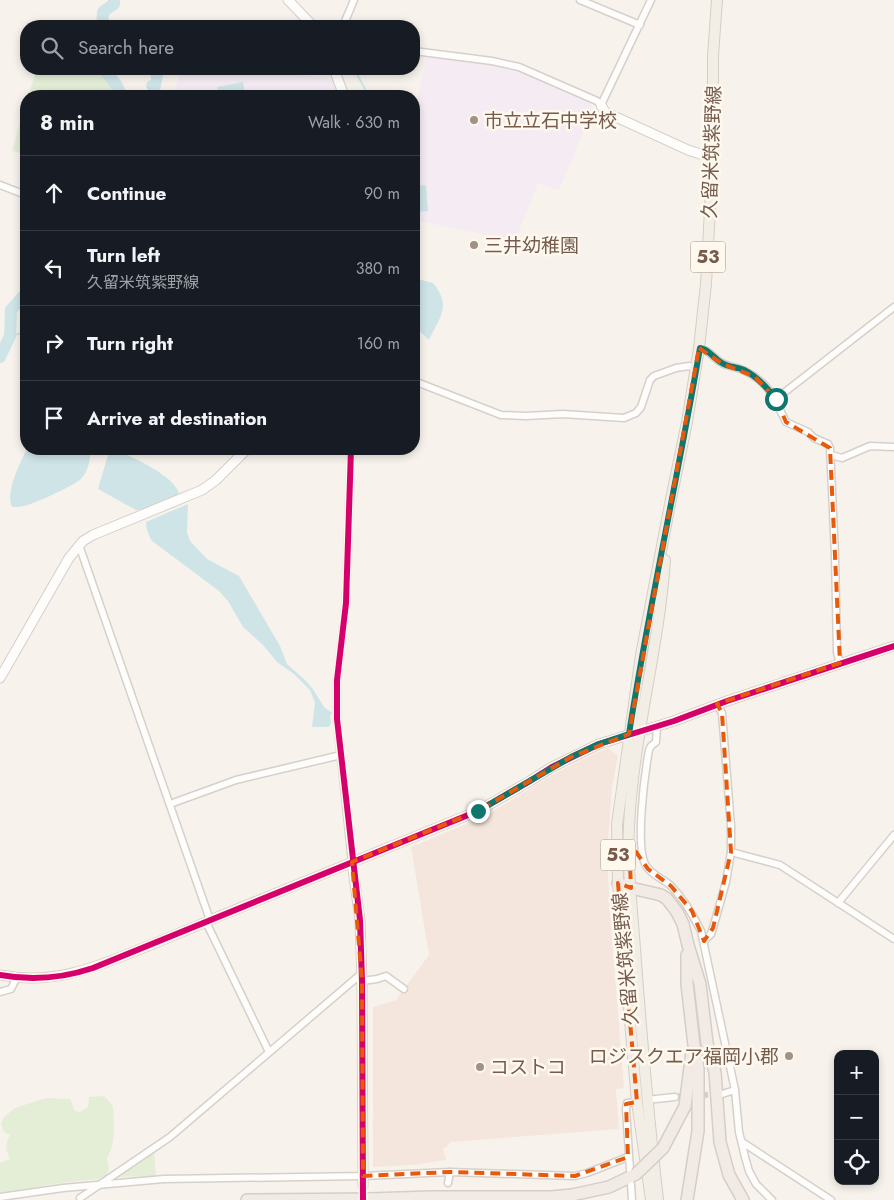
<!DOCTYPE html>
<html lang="en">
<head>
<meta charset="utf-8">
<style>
  body { margin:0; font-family:Jost,"Noto Sans JP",sans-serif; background:#242831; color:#f1f3f6 }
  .controls { position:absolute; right:15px; bottom:15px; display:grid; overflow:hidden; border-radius:10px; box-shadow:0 2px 8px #0003 }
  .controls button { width:45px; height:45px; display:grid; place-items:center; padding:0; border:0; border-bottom:1px solid #363941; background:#171b24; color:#f1f3f6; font:25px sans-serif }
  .stop { position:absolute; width:15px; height:15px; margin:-11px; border:4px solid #0f766e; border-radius:50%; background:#fff }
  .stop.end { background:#0f766e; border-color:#fff; box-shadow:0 1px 5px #0008 }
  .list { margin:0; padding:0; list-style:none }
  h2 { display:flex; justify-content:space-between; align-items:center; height:65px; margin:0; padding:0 20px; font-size:21px }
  h2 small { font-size:16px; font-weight:400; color:#9ea1a6 }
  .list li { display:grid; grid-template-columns:32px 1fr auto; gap:15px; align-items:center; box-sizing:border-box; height:75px; padding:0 20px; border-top:1px solid #363941 }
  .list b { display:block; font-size:19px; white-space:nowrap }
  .list p { margin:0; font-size:16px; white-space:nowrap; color:#9ea1a6 }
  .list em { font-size:16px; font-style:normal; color:#9ea1a6 }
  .icon { flex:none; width:28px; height:28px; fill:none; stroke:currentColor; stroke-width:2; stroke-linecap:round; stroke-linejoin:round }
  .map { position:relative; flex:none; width:894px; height:1200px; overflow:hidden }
  .search { position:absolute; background:#171b24; box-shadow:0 2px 8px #0003; left:20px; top:20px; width:400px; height:55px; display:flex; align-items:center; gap:12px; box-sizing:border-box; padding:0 18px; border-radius:20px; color:#9ea1a6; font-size:19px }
  .panel { position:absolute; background:#171b24; box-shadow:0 2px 8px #0003; left:20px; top:90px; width:400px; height:365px; border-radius:20px }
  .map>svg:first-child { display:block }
</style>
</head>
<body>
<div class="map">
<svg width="894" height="1200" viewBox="0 0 894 1200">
  <rect width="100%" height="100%" fill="#f7f3ec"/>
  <polygon fill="#f4e6dd" points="608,748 618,756 612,787 607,855 611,926 624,1088 616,1089 619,1129 450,1142 447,1147 443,1148 446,1160 413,1165 373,1167 373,1007 396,1000 429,955 411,847 485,816 554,774 585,758"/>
  <g fill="#f4ebf3">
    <polygon points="427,56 511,67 590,102 592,111 559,190 538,183 515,241 414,220 414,113"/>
    <polygon points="195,70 314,76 332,80 337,96 172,96 179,77 184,72"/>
  </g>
  <g fill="#e4eed7">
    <polygon points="37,69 100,69 114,88 117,96 28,96"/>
    <polygon points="26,103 26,154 12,151"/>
    <path d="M104,1096L113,1106C114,1122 116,1145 107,1158L109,1169L106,1176L99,1179L61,1183L0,1193V1163L10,1159C5,1149 5,1145 10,1135L4,1132L1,1124L4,1117L15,1108L39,1100L48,1098L70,1099L75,1111L80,1112L88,1107L89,1097Z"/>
    <polygon points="154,1151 156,1176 114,1177"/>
  </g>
  <g fill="#cee4e7">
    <polygon points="150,69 167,69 163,75 159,96 146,96 149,91 146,87 147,82 151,80"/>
    <polygon points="243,82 245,94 232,96 219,96 217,87"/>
    <polygon points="426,185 428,211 414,212 414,186"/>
    <path d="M414,278L433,283C452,307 440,316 429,340L414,326Z"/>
    <path d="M27,449H90C91,458 88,472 81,479C75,485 34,504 24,506C20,507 16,507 12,507C5,492 20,463 27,449Z"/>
    <path d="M115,451C131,455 178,478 179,495L145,509L136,510L98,489L108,455Z"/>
    <polygon points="188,504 187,532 190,541 207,559 239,576 280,646 287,664 306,681 313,689 324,707 332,713 330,716 331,724 328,727 312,727 315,703 310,690 294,674 277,662 263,645 243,627 228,601 219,591 156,544 151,540 147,530 146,522"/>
  </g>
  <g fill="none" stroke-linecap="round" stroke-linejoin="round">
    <g stroke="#cee4e7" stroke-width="2">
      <polyline points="354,69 369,96"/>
      <polyline points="10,336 26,332"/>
    </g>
    <g stroke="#cee4e7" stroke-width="12">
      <polyline points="102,26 103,12 114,4 114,0"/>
      <path d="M104,69C109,78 120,85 120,96"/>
      <polyline points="0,357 10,336 11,310 26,293"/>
    </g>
    <polyline stroke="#d6cdc4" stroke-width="6" stroke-dasharray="6 3" stroke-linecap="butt" points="675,1097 718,1094"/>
    <g stroke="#d6d0ca" stroke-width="9">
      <g id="street">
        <polyline points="580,0 640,25"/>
        <polyline points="343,26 354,0"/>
        <polyline points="414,51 492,61 519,67 597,101 601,105 651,0"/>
        <polyline points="0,185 26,195"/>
        <path d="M699,348C710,350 713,358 722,363C729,367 738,367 745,371C770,383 774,399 786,422L808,432L814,438L828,444L830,448L835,555L837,653L840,663"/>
        <polyline points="414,381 501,415 526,416 563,414 624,418 636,413 641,407 650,380 654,376 676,368 689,366 696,368"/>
        <polyline points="776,399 894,307"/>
        <polyline points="351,449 346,603 337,680 337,719 352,862"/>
        <polyline points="831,455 842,458 870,446 894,447"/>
        <polyline points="79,545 210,920 206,922 269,1052"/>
        <path d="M657,726L656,742L651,746L649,750C645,772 634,851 647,867C653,876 664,879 671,886C684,899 693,915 701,931L735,1090L739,1132L745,1157L749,1171L756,1184L772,1200"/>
        <polyline points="170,804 236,780 341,755"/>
        <polyline points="731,852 780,865 894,939"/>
        <polyline points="838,903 894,835"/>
        <polyline points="704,941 711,934 713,928 726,882 731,852 731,826 722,713 717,705"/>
        <polyline points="362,981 377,979 386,976 404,989"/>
        <polyline points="0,992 11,989 17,977"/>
        <polyline points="722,1094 735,1090"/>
        <polyline points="646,1100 675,1097"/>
        <polyline points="742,1142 831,1200"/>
        <polyline points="630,1170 626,1109 627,1103 637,1102"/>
        <polyline points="448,1183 450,1172"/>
        <polyline points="631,1184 632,1200"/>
        <polyline points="0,1197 63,1188 164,1179 363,1176 450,1172 575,1176 587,1173 628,1157"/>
        <polyline points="80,1198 170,1137 361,974"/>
      </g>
    </g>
    <g stroke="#d5cfc7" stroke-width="11">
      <g id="secondary">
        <polyline points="288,0 313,26"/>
        <polyline points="334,69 344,96"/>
        <polyline points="601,105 605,112 688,150 700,154 713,154"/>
        <polyline points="0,678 69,558 83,541 93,535 202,490 216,480 247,449"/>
        <polyline points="352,862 360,920 362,981 363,1186"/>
        <polyline points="210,920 478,811 530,781 552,767 599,744 674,721 727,701 894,646"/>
        <path d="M0,975C51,985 92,969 138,950C161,941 184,931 206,922"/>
      </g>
    </g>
    <g stroke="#d5cec7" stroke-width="12">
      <g id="primary">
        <polyline points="651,1200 637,1102 618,883 617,824 641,655 671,499 687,422 699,348 706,284 713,154 713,56 717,0"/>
        <path d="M658,1200C649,1121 642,1042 636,962C633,917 627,871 629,826C633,737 659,649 665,560"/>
      </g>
    </g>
    <g stroke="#d5cec7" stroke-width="14">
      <g id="highway">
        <polyline points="618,883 631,888 661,895 667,899 677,912 683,924 688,945 700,984 707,1043 715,1072 720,1142 729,1175 743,1200"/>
        <polyline points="663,1148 685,1106 692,1052"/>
        <polyline points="369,1199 431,1197 551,1197 572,1195 609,1187 636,1174"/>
        <polyline points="247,1200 375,1199"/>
        <polyline points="687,1200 698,1131 698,1068 694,1045 687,984 687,955"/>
      </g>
    </g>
    <use href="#street" stroke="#fefdfc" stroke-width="6"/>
    <use href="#secondary" stroke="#fefdfc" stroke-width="9"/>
    <use href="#primary" stroke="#f2eee6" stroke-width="10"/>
    <use href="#highway" stroke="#f1eae5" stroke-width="11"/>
    <g stroke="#d5cec7" stroke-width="14" stroke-linecap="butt">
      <polyline id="highway-bridge" points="636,1174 663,1148"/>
    </g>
    <use href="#highway-bridge" stroke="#f1eae5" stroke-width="11"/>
    <g stroke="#fef8ee" stroke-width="9">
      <g id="cycleway">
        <polyline points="351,449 346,603 337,680 337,719 360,920 362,981 363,1200"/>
        <path d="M0,975C32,981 63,978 93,968L478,811L530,781L552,767L599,744L674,721L727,701L894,646"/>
      </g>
    </g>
    <use href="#cycleway" stroke="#d6006c" stroke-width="6"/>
  </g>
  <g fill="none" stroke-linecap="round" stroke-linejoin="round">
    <path stroke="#0f766e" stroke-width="6" d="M478,811L571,757L599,744L629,734C649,605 678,477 700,348C710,350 713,358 722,363C728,367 737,367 744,370C758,377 767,388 776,399"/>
  </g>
  <path fill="none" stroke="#e8590c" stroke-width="4" stroke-dasharray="10 6" stroke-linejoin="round" d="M699,348L721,363L755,377L776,399L786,422L830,448L840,663L717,704L722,713L731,852L713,928L704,941L692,911L671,886L648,869L629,842L631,888L618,883L637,1102L626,1104L628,1157L575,1176L450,1172L363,1176L362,981L352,862L478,811L571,757L629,734Z"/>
  <g fill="#a29185" stroke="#fef8ee" stroke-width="2">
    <circle cx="474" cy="120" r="5"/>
    <circle cx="474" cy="245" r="5"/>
    <circle cx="789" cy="1056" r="5"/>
    <circle cx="480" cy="1067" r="5"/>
  </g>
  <g text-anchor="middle" stroke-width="5" stroke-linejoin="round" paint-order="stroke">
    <g fill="#fef8ee" stroke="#9e8b7d" stroke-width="1">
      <rect x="690.5" y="241.5" width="35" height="31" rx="4"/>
      <rect x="600.5" y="839.5" width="35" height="31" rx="4"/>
    </g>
    <g font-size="18" font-weight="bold" fill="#755c4d">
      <text x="708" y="263">53</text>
      <text x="618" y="861">53</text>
    </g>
    <g font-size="19" fill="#755c4d" stroke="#fef8ee" text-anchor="start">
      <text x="484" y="127">市立立石中学校</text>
      <text x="484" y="252">三井幼稚園</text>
      <text x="779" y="1063" text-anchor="end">ロジスクエア福岡小郡</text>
      <text x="490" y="1074">コストコ</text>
    </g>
    <g font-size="19" fill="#755c4d" stroke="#fef8ee">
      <text transform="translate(711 152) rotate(-88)" y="7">久留米筑紫野線</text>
      <text transform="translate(625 959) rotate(-95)" y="7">久留米筑紫野線</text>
    </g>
  </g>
</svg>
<div class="controls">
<button>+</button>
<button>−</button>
<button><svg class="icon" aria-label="locate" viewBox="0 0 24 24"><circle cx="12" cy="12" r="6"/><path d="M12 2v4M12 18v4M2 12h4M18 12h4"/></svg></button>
</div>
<div class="stop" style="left:776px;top:399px"></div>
<div class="stop end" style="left:478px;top:811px"></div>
<div class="search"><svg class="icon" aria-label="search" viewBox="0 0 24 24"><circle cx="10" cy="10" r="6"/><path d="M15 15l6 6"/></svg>Search here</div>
<section class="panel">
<h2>8 min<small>Walk · 630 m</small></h2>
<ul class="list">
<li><svg class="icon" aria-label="ahead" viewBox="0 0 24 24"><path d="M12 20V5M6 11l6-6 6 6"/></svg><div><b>Continue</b></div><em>90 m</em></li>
<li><svg class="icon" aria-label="left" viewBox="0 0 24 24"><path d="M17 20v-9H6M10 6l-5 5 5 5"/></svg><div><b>Turn left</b><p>久留米筑紫野線</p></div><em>380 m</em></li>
<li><svg class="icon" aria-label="right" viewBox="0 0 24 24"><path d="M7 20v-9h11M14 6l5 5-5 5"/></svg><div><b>Turn right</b></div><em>160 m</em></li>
<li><svg class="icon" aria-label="arrive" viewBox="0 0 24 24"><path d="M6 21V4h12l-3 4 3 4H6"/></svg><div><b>Arrive at destination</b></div></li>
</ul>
</section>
</div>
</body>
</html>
